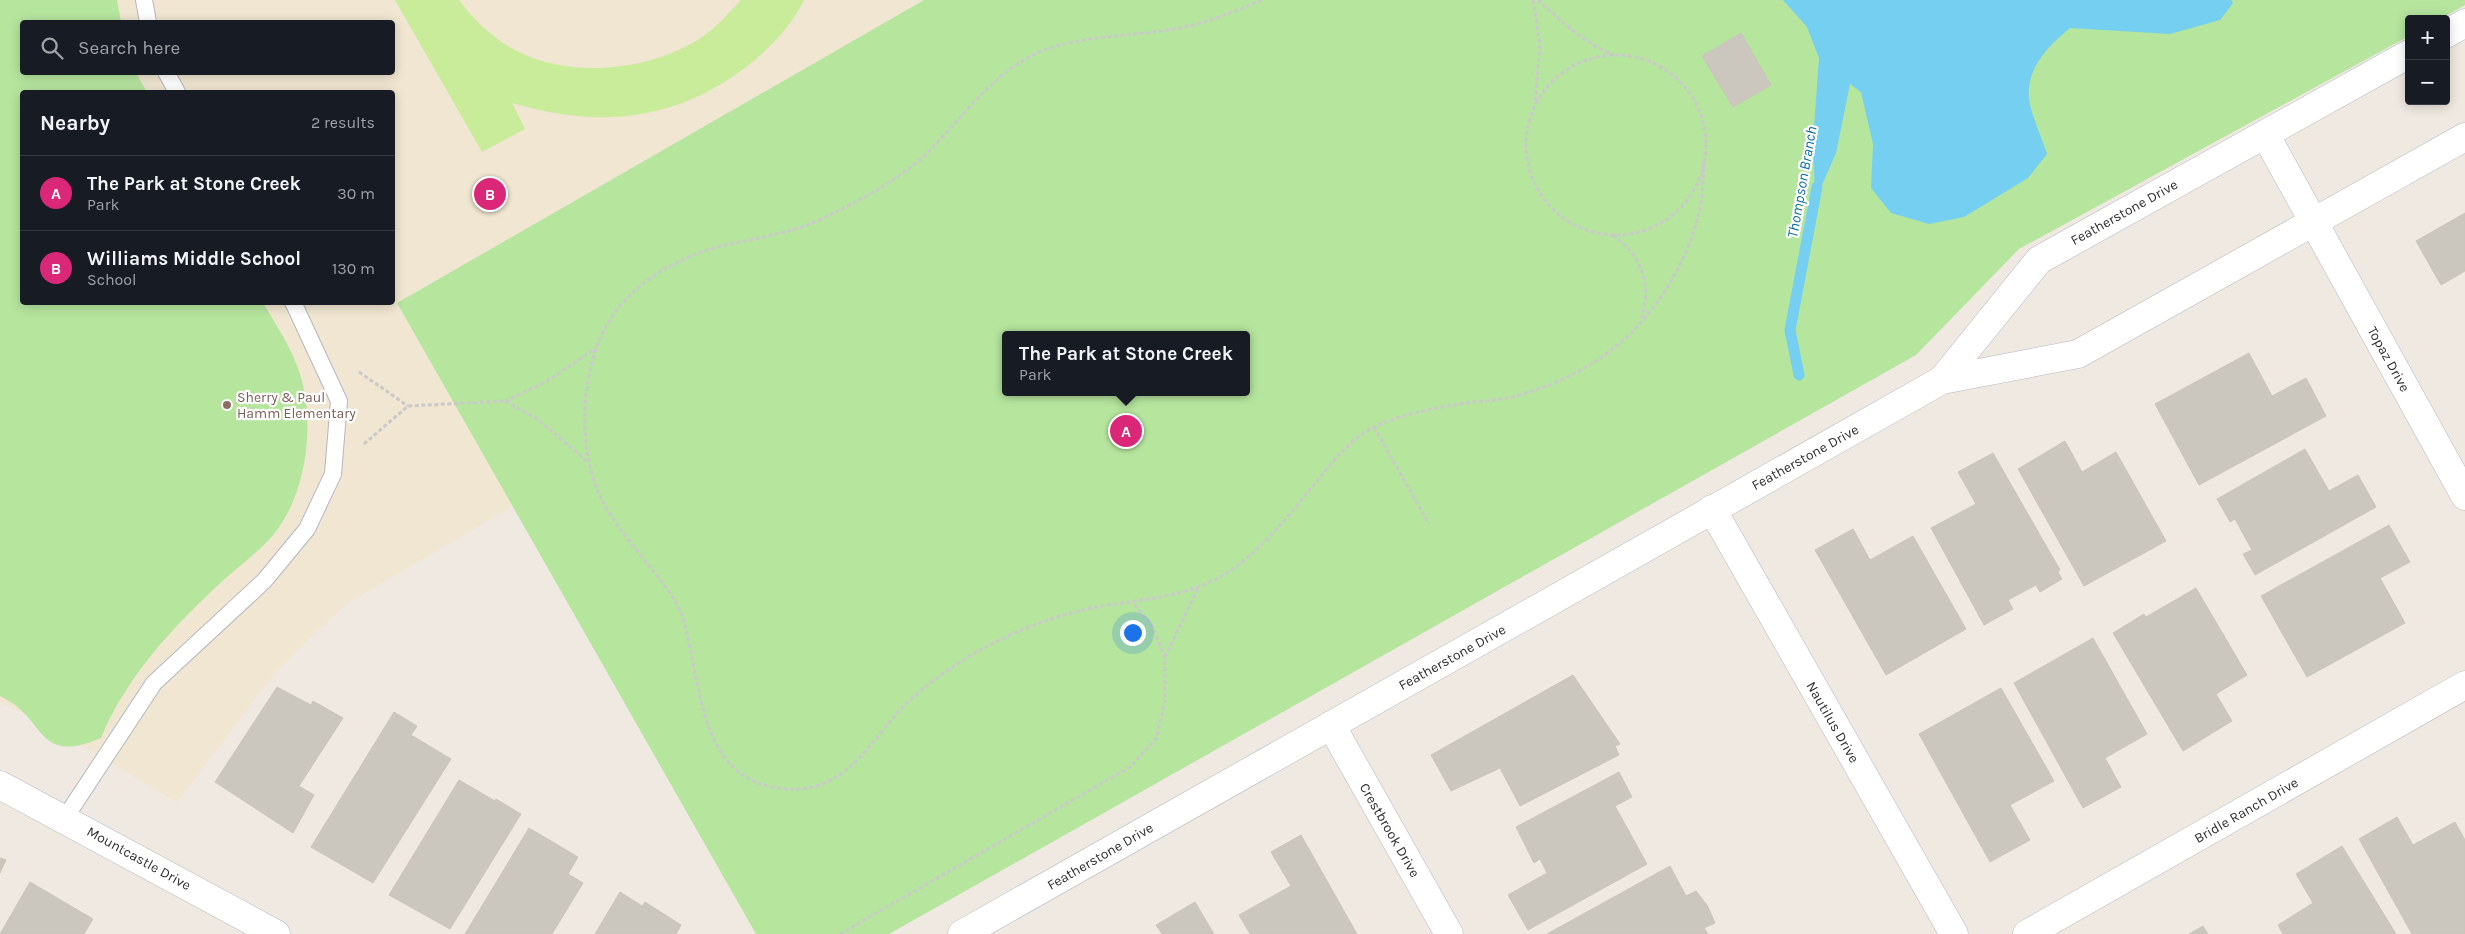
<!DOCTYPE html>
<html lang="en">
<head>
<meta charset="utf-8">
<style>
  body { margin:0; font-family:Karla,sans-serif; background:#242831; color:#f1f3f6 }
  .controls { position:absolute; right:15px; top:15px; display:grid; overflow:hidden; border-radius:5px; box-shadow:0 2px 12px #0003 }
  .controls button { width:45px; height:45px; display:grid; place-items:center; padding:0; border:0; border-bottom:1px solid #363941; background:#171b24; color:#f1f3f6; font:25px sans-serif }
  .you { position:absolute; left:1132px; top:632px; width:18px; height:18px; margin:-12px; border:4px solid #fff; border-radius:50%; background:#1a73e8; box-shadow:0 0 0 8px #1a73e833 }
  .badge { display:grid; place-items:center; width:32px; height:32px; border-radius:50%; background:#db2777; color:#fff; font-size:16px; font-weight:700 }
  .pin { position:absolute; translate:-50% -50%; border:2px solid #fff; box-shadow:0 1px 5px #0006 }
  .popup { position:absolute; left:1002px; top:331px; width:248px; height:65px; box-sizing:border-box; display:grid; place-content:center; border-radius:5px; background:#171b24; filter:drop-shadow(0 1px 4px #0005); font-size:16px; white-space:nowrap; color:#9ea1a6 }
  .popup b { font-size:19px; color:#f1f3f6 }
  .popup::after { content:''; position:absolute; left:50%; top:100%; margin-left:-10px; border:10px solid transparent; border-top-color:#171b24 }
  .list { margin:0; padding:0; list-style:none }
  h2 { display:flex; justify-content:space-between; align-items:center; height:65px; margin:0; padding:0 20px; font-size:21px }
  h2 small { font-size:16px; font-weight:400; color:#9ea1a6 }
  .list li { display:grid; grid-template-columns:32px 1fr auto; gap:15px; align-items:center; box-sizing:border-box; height:75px; padding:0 20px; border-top:1px solid #363941 }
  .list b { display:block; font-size:19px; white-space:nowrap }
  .list p { margin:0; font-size:16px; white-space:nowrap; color:#9ea1a6 }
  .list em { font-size:16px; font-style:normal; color:#9ea1a6 }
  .icon { flex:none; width:28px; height:28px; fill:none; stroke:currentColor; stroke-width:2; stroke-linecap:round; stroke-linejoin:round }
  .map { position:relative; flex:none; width:2465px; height:934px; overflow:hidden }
  .search { position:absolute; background:#171b24; box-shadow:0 2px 12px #0003; left:20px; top:20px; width:375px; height:55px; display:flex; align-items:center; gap:12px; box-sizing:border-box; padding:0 18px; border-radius:5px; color:#9ea1a6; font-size:19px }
  .panel { position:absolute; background:#171b24; box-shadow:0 2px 12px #0003; left:20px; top:90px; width:375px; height:215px; border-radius:5px }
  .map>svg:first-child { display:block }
</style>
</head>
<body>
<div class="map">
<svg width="2465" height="934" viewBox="0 0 2465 934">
  <rect width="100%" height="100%" fill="#efe9e1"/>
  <path fill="#f0e6d1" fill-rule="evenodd" d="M0,0H924L397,303L513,506L348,603L303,644L271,678L177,802L43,723L0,702ZM22,22H392V72H22ZM22,92H392V302H22Z"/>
  <g fill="#b6e59e" fill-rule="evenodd">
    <path d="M0,0H117L121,22H22V72L136,73L147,92H22V302L263,303C275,323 289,344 297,366C317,415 308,494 273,535C257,554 235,569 217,586C171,629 125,679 101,738C34,766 48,718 0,696Z"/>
    <path d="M924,0H2465V5L2440,19H2409V36L2019,249L1916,355L889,934H756L397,303ZM1006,335H1246V392H1006Z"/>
  </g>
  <path fill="#c9ec9a" d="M395,0H459C476,23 497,42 523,54C575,78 651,70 699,39C715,29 728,14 741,0H804C792,25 771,47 750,64C678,121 599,129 512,103L525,129L482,152Z"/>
  <path fill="#75cff0" d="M1783,0H2231L2233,3L2220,20L2170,34L2070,28C2048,46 2026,68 2029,99C2031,115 2042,138 2047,154L2028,178L1964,217L1929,224L1891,213L1871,188L1873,144L1861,92L1850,84L1836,153L1815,201L1813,141L1819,58L1807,27Z"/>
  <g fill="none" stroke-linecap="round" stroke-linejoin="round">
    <polyline stroke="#75cff0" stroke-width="11" points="1799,375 1790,330 1817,187"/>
  </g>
  <g fill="#cbc7bf" stroke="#cbc5ba">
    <polygon points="1741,33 1771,85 1733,107 1702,56"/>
    <polygon points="2465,213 2465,271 2441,285 2416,241"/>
    <polygon points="2249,353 2272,396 2306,378 2326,416 2199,485 2155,404"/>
    <polygon points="2065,441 2082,472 2116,452 2166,541 2084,586 2018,469"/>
    <polygon points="2305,449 2329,491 2358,475 2376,507 2255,575 2243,554 2252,550 2235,519 2230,522 2217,499"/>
    <polygon points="1993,453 2060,570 2058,572 2062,579 2040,592 2036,585 2008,600 2013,609 1984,625 1931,528 1976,504 1958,472"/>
    <polygon points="2389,525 2410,562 2380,578 2405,623 2307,677 2261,596"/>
    <polygon points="1853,529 1870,560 1913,536 1966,629 1886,675 1815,550"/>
    <polygon points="2196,588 2247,675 2216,694 2232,721 2183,751 2113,633 2144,614 2146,617"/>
    <polygon points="2093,638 2147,734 2105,758 2121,787 2083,808 2014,683"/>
    <polygon points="1573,675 1620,744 1615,746 1619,755 1520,806 1500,768 1451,791 1431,755"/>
    <polygon points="277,687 311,705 313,701 343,718 299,786 314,795 293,833 215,782"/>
    <polygon points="2001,688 2054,781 2010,805 2030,840 1990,862 1919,734"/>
    <polygon points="394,712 417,726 411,735 451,759 373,883 311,847"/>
    <polygon points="1619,772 1632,797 1615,806 1647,864 1528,930 1508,895 1547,873 1540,859 1534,863 1516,827"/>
    <polygon points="459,780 495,801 496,799 521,814 450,929 389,895"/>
    <polygon points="2397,817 2413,845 2455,822 2465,840 2465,934 2412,934 2359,839"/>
    <polygon points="529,828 578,857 568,874 583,883 552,934 465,934"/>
    <polygon points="1301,835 1357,934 1250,934 1239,915 1291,886 1271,852"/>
    <polygon points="2342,846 2396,934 2283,934 2278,925 2313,903 2296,874"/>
    <polygon points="0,858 6,860 0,873"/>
    <polygon points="1670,866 1686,896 1696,891 1707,905 1715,923 1704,928 1708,934 1547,934"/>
    <polygon points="30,882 93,919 84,934 0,934"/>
    <polygon points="620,892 642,906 645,902 681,925 676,934 595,934"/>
    <polygon points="1195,902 1214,934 1162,934 1156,925"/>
    <polygon points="2203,926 2208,934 2189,934"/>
  </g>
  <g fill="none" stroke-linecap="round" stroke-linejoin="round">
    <g stroke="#b4b7c1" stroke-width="18">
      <g id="lane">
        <polyline points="144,0 148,22"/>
        <polyline points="166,72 177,92"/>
        <polyline points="65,818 154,683 264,581 307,529 333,474 339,401 293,302"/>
      </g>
    </g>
    <g stroke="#b4b7c1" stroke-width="29">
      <g id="street">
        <polyline points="2265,134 2465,496"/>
        <polyline points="1712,509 1954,934"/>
        <polyline points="1331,725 1449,934"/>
        <polyline points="0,785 276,934"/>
        <polyline points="2027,934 2465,685"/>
      </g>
    </g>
    <g stroke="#b4b7c1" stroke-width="29">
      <g id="secondary">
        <polyline points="2446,34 2465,23"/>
        <polyline points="1942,380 2039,260 2409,54"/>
        <polyline points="962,934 1942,380 2078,354 2465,137"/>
      </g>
    </g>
    <g stroke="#c9c9c9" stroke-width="3" stroke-dasharray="4 2.5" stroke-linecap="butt">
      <path d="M1262,0C1235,11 1208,23 1179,28C1130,38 1079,33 1033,55C987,78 960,122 924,156C899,179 871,194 840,210C826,217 810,225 795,229C763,239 729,242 698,253C664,266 629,289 610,320C580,367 576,450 602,500C621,537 653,566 675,601C684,615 686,631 690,648C703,708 708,782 785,789C850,794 871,736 911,699C932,680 958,662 982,649C1015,631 1051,617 1087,609C1130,600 1180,599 1220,577C1259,555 1289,515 1317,481C1336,458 1353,435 1381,424C1407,413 1439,407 1466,403C1478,401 1491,401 1503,399C1544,390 1583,373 1615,347C1654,317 1689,260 1699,212C1703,196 1703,179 1704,162"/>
      <polyline points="1533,0 1540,45 1535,104"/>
      <path d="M1538,0C1562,22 1584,43 1614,55"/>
      <circle cx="1616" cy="145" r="90"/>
      <path d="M1613,235C1643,258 1652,284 1641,321"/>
      <polyline points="359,372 408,406"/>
      <polyline points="505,401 546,382 596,348"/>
      <polyline points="1374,427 1429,524"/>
      <polyline points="364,444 408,406 505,401 536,418 588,462"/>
      <polyline points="1165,657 1199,586"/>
      <polyline points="840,934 1130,767 1156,739 1165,702 1165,658 1152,625 1132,602"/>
    </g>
    <use href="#lane" stroke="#fff" stroke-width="16"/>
    <use href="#street" stroke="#fff" stroke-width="28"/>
    <use href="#secondary" stroke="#fff" stroke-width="28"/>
  </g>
  <circle fill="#8d6e63" stroke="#fff" stroke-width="2" cx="227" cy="405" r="5"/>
  <g text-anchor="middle" stroke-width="4.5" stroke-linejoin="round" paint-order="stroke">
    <g font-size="14" fill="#2e2e2e" stroke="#fff">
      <text transform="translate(2124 212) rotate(-29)" y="5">Featherstone Drive</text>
      <text transform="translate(2389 359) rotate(61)" y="5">Topaz Drive</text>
      <text transform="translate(1805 457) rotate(-29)" y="5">Featherstone Drive</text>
      <text transform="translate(1452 657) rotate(-29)" y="5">Featherstone Drive</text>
      <text transform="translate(1833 722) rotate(60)" y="5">Nautilus Drive</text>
      <text transform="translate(2246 810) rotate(-30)" y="5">Bridle Ranch Drive</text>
      <text transform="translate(1390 830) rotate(60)" y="5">Crestbrook Drive</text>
      <text transform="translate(1100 856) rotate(-30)" y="5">Featherstone Drive</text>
      <text transform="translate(139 858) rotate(29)" y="5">Mountcastle Drive</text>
    </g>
    <g font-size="14" fill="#785e54" stroke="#fff" text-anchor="start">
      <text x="237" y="402">Sherry &amp; Paul<tspan x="237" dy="16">Hamm Elementary</tspan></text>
    </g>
    <g font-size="15" font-style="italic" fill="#0d6fa3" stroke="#fff">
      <text transform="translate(1802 182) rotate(-80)" y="5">Thompson Branch</text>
    </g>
  </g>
</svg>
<div class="controls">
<button>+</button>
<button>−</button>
</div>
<div class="you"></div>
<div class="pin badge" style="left:1126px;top:431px">A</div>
<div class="popup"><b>The Park at Stone Creek</b>Park</div>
<div class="pin badge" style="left:490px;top:194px">B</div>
<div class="search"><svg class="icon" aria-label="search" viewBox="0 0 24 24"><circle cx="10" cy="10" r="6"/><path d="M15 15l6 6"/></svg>Search here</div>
<section class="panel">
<h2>Nearby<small>2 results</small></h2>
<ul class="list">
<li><span class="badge">A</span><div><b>The Park at Stone Creek</b><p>Park</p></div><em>30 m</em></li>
<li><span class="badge">B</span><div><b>Williams Middle School</b><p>School</p></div><em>130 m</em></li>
</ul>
</section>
</div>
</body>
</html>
